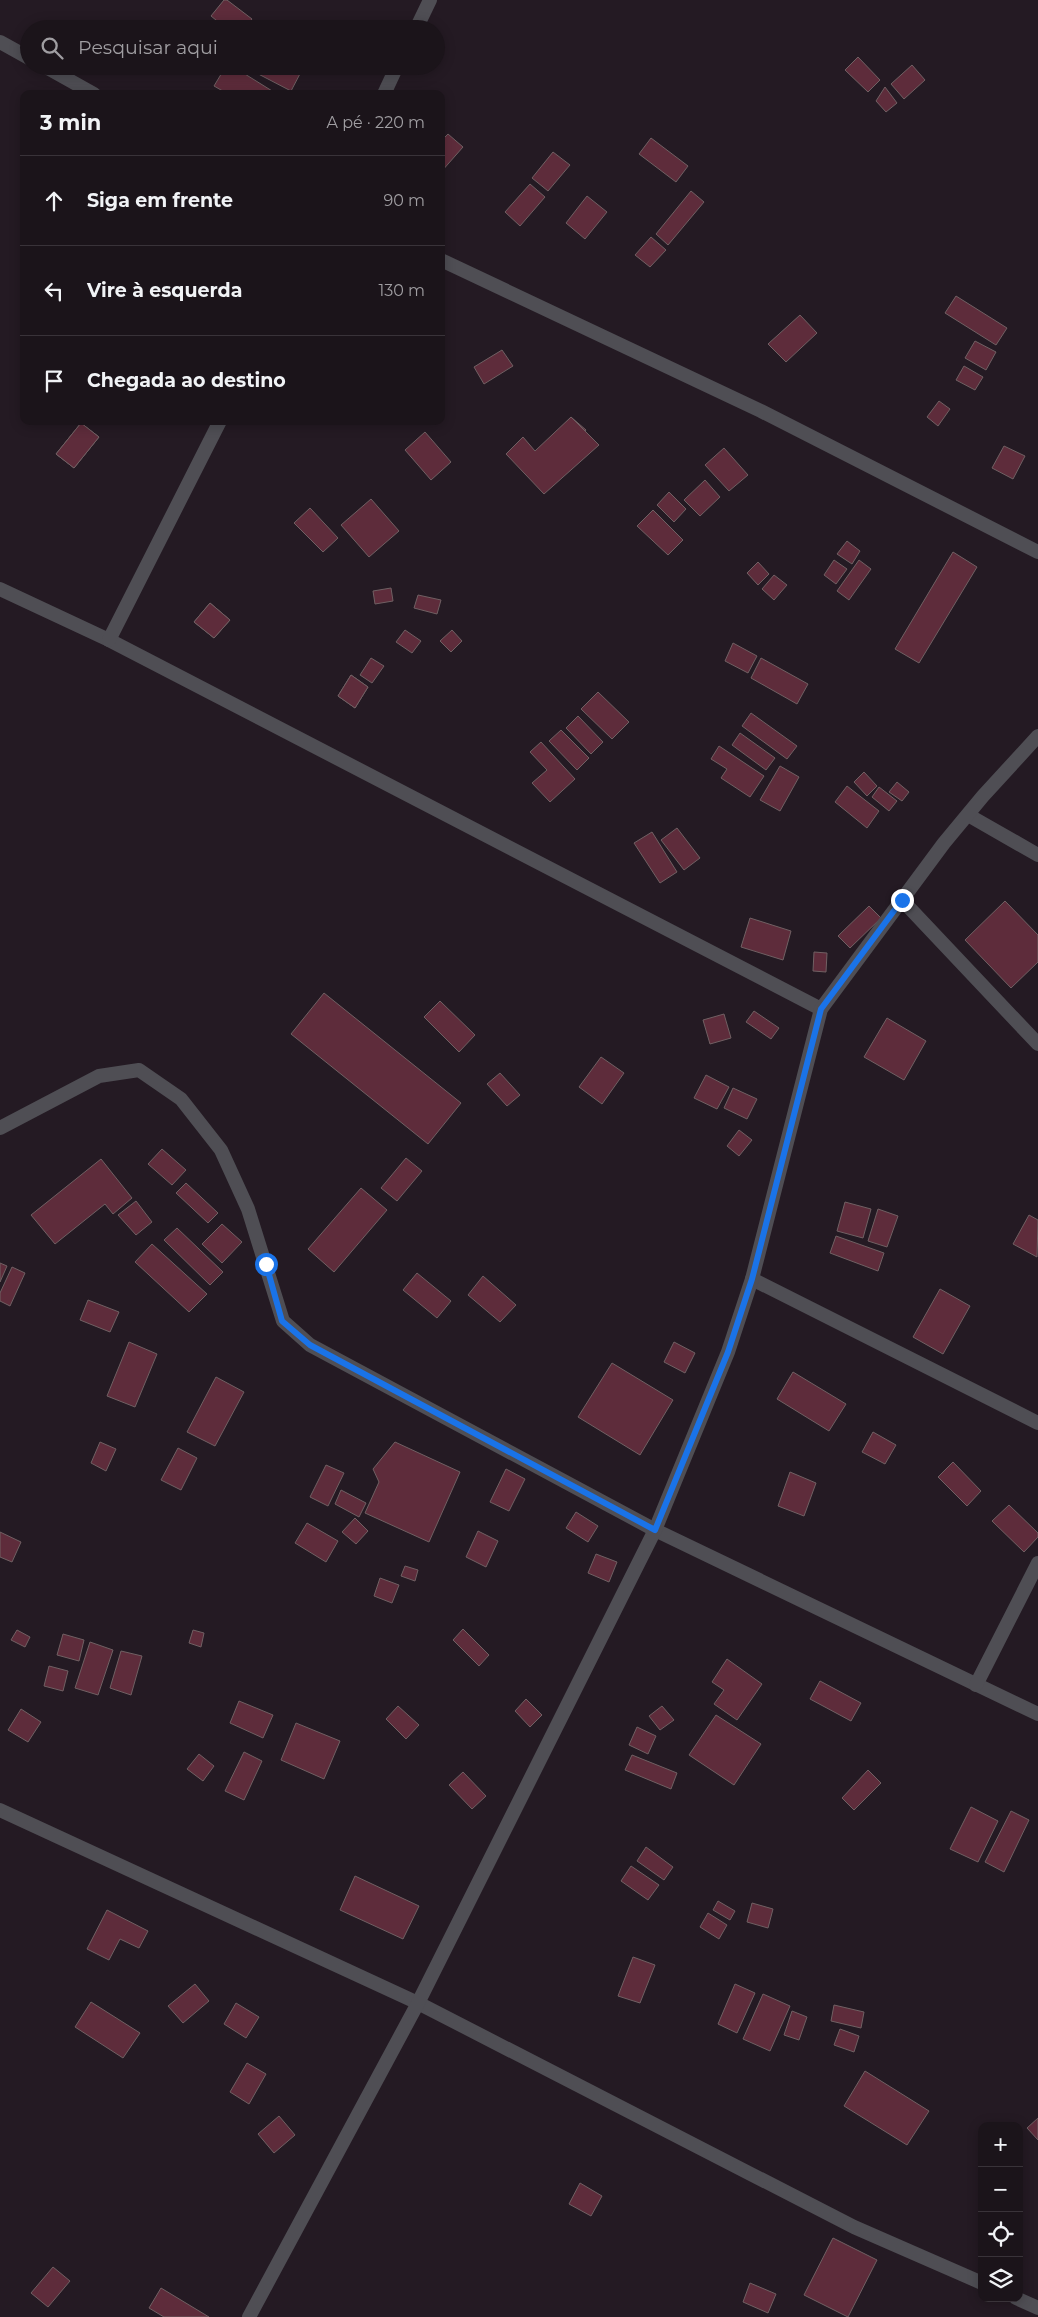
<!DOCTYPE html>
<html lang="pt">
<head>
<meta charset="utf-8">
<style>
  body { margin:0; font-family:Montserrat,sans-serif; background:#282127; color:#f1f3f6 }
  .controls { position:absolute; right:15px; bottom:15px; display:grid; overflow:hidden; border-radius:10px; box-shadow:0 2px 12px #0003 }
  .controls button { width:45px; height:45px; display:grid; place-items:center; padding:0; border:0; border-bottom:1px solid #393339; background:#1b141a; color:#f1f3f6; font:25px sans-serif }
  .stop { position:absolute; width:15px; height:15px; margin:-11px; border:4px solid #1a73e8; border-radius:50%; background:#fff }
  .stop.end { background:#1a73e8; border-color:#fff; box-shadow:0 1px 5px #0008 }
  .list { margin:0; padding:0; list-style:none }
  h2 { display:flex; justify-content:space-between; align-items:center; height:65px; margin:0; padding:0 20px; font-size:21px }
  h2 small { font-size:16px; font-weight:400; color:#a09ea2 }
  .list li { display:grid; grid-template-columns:32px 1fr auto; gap:15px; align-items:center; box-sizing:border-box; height:90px; padding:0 20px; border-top:1px solid #393339 }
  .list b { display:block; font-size:19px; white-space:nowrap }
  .list em { font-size:16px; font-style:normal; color:#a09ea2 }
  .icon { flex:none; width:28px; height:28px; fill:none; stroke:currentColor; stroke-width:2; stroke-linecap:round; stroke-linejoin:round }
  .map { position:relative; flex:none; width:1038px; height:2317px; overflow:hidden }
  .search { position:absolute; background:#1b141a; box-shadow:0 2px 12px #0003; left:20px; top:20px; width:425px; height:55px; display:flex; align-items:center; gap:12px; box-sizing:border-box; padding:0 18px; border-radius:28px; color:#a09ea2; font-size:19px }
  .panel { position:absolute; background:#1b141a; box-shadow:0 2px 12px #0003; left:20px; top:90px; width:425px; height:335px; border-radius:10px }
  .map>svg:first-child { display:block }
</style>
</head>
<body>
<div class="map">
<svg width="1038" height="2317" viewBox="0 0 1038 2317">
  <rect width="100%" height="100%" fill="#241a23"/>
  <g fill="#5e2c3b" stroke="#706063">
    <polygon points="224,0 227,0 252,19 244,29 227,29 211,16"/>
    <polygon points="858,57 880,80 868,92 845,70"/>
    <polygon points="912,65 925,80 904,99 891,84"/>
    <polygon points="226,66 232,66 277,94 228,94 214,86"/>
    <polygon points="243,66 294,66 302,70 291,91"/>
    <polygon points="885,87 897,103 886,112 876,101"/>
    <polygon points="448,134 463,147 441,172 441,141"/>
    <polygon points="651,138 688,166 676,182 639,154"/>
    <polygon points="553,152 570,165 548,191 532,178"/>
    <polygon points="530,184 545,197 520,226 505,212"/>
    <polygon points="691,191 704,202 668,245 656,234"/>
    <polygon points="587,196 607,212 585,239 566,223"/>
    <polygon points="651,237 666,250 650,267 635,255"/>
    <polygon points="956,296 1007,328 996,345 945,313"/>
    <polygon points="800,315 817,333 786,362 768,344"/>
    <polygon points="975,341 996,352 986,370 965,358"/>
    <polygon points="502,350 513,366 484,384 474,367"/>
    <polygon points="964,366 983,377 975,390 956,380"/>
    <polygon points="939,401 950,409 938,426 927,417"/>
    <polygon points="571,417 586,430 569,450 554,437"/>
    <polygon points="571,417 599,445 544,494 506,454 523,437 535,451"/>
    <polygon points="81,423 99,437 74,468 56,454"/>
    <polygon points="81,423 99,437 74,468 56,454"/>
    <polygon points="425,432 451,462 431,480 405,450"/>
    <polygon points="1004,446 1025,456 1013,479 992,468"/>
    <polygon points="724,448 748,475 729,491 705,465"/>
    <polygon points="705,480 720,497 700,516 684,500"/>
    <polygon points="669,492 686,509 674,522 657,505"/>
    <polygon points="371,499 399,531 369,557 341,525"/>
    <polygon points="310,508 338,538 323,552 294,523"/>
    <polygon points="653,510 683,540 668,555 637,526"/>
    <polygon points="847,541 860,551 852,564 837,554"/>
    <polygon points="953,552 977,567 919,663 895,649"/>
    <polygon points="834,560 847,569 836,584 824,575"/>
    <polygon points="859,560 871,569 849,600 837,591"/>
    <polygon points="758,562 769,574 758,585 747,573"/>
    <polygon points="774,575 787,585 774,600 762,589"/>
    <polygon points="391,588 393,601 375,604 373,591"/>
    <polygon points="418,595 441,600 437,614 414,608"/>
    <polygon points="210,603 230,620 214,638 194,622"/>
    <polygon points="210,603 230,620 214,638 194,622"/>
    <polygon points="405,630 421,641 412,653 396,642"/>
    <polygon points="452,630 462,641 451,652 440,641"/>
    <polygon points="733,643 757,656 748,673 725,661"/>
    <polygon points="371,658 384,666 372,683 360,675"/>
    <polygon points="761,658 808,684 797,704 751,678"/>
    <polygon points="351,675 368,687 355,708 338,696"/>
    <polygon points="351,675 368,687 355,708 338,696"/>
    <polygon points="598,692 629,722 612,739 581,709"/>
    <polygon points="751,713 797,746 787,759 742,726"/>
    <polygon points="578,716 603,742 591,754 566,728"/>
    <polygon points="561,730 589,758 577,770 549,741"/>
    <polygon points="740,733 775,758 766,770 732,745"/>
    <polygon points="541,742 575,779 550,802 532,783 547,770 530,752"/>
    <polygon points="719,746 764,776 750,797 721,778 727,769 711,759"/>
    <polygon points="780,766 799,777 780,811 760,800"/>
    <polygon points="864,772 877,786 867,796 854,782"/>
    <polygon points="897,782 909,792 902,801 889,792"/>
    <polygon points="847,786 879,811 867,828 835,802"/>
    <polygon points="879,787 897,801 889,811 872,797"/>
    <polygon points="677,828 700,858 684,870 661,840"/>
    <polygon points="652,832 677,872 660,883 634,843"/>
    <polygon points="1005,901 1038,935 1038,962 1011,988 965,940"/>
    <polygon points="869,906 881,918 850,948 838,936"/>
    <polygon points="750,918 791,931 783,960 741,947"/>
    <polygon points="814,952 827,953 826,972 813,971"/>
    <polygon points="324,993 461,1103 428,1144 291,1034"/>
    <polygon points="440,1001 475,1035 459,1052 424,1017"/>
    <polygon points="754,1011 779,1028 771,1039 746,1022"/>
    <polygon points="724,1014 731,1038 710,1044 703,1020"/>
    <polygon points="887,1018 926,1041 904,1080 864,1057"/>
    <polygon points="601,1057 624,1073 602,1104 579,1087"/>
    <polygon points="500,1073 520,1095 507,1106 487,1084"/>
    <polygon points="706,1075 729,1087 717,1109 694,1098"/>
    <polygon points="733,1088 757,1099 747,1119 724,1108"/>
    <polygon points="739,1130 752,1140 739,1156 727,1146"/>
    <polygon points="162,1149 186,1170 172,1185 148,1164"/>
    <polygon points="406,1158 422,1171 397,1201 381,1188"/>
    <polygon points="101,1159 132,1198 113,1214 105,1204 55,1244 31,1215"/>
    <polygon points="186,1183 218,1213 208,1223 176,1193"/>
    <polygon points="361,1188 387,1210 334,1272 308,1249"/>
    <polygon points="136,1201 152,1222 136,1235 118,1215"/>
    <polygon points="845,1202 871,1209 863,1238 837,1231"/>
    <polygon points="878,1209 898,1216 887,1247 868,1241"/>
    <polygon points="1029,1215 1038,1220 1037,1257 1013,1244"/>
    <polygon points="222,1224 242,1242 222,1263 202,1244"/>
    <polygon points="177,1228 223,1272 210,1285 164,1240"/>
    <polygon points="836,1236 884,1253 878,1271 830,1253"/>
    <polygon points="152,1244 207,1294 189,1312 135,1262"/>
    <polygon points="0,1263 7,1266 0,1282"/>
    <polygon points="12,1267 25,1273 10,1306 0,1301 0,1293"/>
    <polygon points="417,1273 451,1301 437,1318 403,1290"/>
    <polygon points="483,1276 516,1305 500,1322 468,1295"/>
    <polygon points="940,1289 970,1306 943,1354 913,1337"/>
    <polygon points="88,1300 119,1312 110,1332 80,1320"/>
    <polygon points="129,1342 157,1354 135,1407 107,1396"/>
    <polygon points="674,1342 695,1353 685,1373 664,1362"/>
    <polygon points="612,1363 673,1400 640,1455 578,1417"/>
    <polygon points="793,1372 846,1404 829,1431 777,1399"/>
    <polygon points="216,1377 244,1392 215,1446 187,1432"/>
    <polygon points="873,1432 896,1445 885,1464 862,1452"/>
    <polygon points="100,1442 116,1449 106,1471 91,1463"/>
    <polygon points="395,1442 460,1472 429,1542 365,1513 379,1482 373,1469"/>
    <polygon points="178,1448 197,1458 181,1490 161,1480"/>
    <polygon points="953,1462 981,1491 967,1506 938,1477"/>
    <polygon points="326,1465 344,1473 328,1506 310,1497"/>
    <polygon points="506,1469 525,1479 509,1511 490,1502"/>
    <polygon points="790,1472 816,1483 804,1516 778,1506"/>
    <polygon points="341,1490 366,1503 359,1517 335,1504"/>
    <polygon points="1009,1505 1038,1533 1038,1537 1024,1552 992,1521"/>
    <polygon points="576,1512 598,1526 588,1542 566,1528"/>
    <polygon points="355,1518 368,1531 356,1544 342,1532"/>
    <polygon points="307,1523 338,1541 326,1562 295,1543"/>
    <polygon points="478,1531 498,1541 486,1567 466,1557"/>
    <polygon points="0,1532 21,1542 12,1562 0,1557"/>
    <polygon points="596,1554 617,1562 609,1582 588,1573"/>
    <polygon points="405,1566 418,1570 415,1581 401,1576"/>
    <polygon points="380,1578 399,1585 392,1603 374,1596"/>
    <polygon points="463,1629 489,1655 479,1666 453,1640"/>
    <polygon points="17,1630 30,1637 25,1647 11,1640"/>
    <polygon points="193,1630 204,1633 201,1647 189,1643"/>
    <polygon points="63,1634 84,1640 79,1661 57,1655"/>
    <polygon points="90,1642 113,1650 98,1695 75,1688"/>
    <polygon points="121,1651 142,1656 131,1695 110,1688"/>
    <polygon points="727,1659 762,1684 737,1720 714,1704 724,1690 712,1682"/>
    <polygon points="49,1666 68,1671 63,1691 44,1686"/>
    <polygon points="820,1681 861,1703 851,1721 810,1699"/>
    <polygon points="526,1699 542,1715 530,1727 515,1711"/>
    <polygon points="239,1701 273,1715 263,1738 230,1723"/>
    <polygon points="398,1706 419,1725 406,1739 386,1719"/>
    <polygon points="662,1706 674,1720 660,1730 649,1716"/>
    <polygon points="21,1709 41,1722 28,1742 8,1730"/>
    <polygon points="716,1715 761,1744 734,1785 689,1755"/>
    <polygon points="296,1723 340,1741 324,1779 281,1760"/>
    <polygon points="637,1727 656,1736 648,1754 629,1745"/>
    <polygon points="244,1752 262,1761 244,1800 225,1791"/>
    <polygon points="199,1754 214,1766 203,1781 187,1769"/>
    <polygon points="632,1755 677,1773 671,1789 625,1770"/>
    <polygon points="868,1770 881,1783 854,1810 842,1798"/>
    <polygon points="463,1772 486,1796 472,1809 449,1785"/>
    <polygon points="971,1807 998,1821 978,1862 950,1849"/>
    <polygon points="1011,1811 1029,1820 1004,1872 985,1862"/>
    <polygon points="646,1847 673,1867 664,1880 637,1861"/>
    <polygon points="631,1866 659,1885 648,1900 621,1881"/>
    <polygon points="355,1876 419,1906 403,1939 340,1910"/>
    <polygon points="718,1901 735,1911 730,1920 713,1910"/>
    <polygon points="752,1903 773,1909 768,1928 747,1922"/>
    <polygon points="107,1910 148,1931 139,1948 120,1939 109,1960 87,1949"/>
    <polygon points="708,1913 727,1925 719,1939 700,1927"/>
    <polygon points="633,1957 655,1965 640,2003 618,1996"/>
    <polygon points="195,1984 209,2001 183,2023 168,2006"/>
    <polygon points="735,1984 755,1993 737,2033 718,2024"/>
    <polygon points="763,1994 790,2006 770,2051 743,2039"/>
    <polygon points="91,2002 140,2033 123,2058 75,2027"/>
    <polygon points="236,2003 259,2017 246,2038 224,2024"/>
    <polygon points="834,2005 864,2012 861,2028 831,2021"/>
    <polygon points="792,2011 807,2017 799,2040 784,2035"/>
    <polygon points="840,2029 859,2036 854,2052 834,2045"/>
    <polygon points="247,2063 266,2074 249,2104 230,2092"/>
    <polygon points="865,2071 929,2111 907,2145 844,2106"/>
    <polygon points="279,2116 295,2135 274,2153 258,2134"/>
    <polygon points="1038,2118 1038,2140 1027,2128"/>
    <polygon points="580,2183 602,2196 591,2216 569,2204"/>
    <polygon points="833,2238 877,2260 848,2317 804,2295"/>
    <polygon points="53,2267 70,2281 48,2307 31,2293"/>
    <polygon points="750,2283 776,2294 768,2313 743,2302"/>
    <polygon points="161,2288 209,2317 164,2317 149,2308"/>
  </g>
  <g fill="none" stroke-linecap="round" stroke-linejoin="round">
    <g stroke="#4f4e54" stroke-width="14">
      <polyline points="416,29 430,0"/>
      <polyline points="0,42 29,58"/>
      <polyline points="44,66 94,94"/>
      <polyline points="384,94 397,66"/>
      <polyline points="441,260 761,411 1038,552"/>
      <polyline points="0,589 109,640 821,1009"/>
      <polyline points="109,640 220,421"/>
      <polyline points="968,815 1038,855"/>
      <polyline points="902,900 1038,1044"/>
      <polyline points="0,1128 99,1076 139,1070 181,1099 221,1150 248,1209 283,1321 310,1345 655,1530 1038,1714"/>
      <polyline points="752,1279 1038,1423"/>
      <polyline points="976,1685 1038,1563"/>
      <polyline points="0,1810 418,2003 854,2227 982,2283"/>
      <polyline points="1016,2298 1038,2308"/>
      <polyline points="249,2317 418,2003 655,1530 728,1352 752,1279 821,1009 944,843 983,796 1038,736"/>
    </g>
  </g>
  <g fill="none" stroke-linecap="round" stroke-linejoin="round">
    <polyline stroke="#1a73e8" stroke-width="6" points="266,1264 282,1321 310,1345 655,1530 728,1352 752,1279 821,1009 902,900"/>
  </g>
</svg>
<div class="controls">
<button>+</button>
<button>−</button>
<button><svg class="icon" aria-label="locate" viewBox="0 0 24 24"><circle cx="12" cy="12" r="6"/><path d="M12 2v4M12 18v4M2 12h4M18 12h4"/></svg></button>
<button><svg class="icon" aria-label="layers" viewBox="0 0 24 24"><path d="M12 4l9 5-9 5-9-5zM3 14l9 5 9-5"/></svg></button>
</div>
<div class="stop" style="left:266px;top:1264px"></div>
<div class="stop end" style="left:902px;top:900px"></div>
<div class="search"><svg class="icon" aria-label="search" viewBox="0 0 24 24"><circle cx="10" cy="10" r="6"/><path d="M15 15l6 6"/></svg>Pesquisar aqui</div>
<section class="panel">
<h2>3 min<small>A pé · 220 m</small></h2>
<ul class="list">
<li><svg class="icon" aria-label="ahead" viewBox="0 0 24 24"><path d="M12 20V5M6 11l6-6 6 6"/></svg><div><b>Siga em frente</b></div><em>90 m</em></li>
<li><svg class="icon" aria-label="left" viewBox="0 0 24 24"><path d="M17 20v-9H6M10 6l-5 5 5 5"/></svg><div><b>Vire à esquerda</b></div><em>130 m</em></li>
<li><svg class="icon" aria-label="arrive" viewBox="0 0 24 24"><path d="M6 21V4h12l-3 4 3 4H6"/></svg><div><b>Chegada ao destino</b></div></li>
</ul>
</section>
</div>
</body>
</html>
